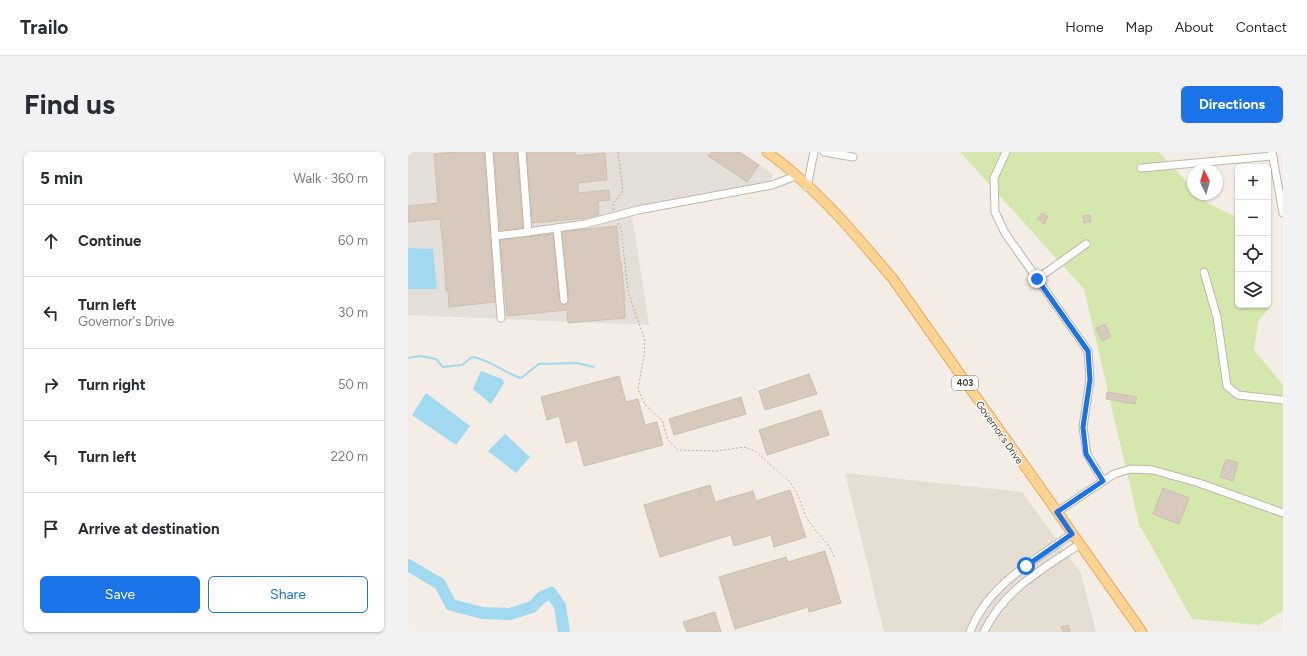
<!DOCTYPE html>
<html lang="en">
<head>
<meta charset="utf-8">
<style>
  body { margin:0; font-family:Figtree,sans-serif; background:#f2f2f3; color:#2b2b33 }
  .controls { position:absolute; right:12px; top:12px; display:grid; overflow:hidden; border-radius:6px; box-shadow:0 1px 3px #0004 }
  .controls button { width:36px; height:36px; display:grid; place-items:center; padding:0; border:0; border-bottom:1px solid #e1e1e2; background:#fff; color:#2b2b33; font:20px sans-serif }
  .compass { position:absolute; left:779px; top:12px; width:36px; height:36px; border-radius:50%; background:#fff; box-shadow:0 1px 3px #0004; rotate:355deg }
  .stop { position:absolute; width:12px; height:12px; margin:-9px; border:3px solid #1a73e8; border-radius:50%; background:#fff }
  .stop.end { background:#1a73e8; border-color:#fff; box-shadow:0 1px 4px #0008 }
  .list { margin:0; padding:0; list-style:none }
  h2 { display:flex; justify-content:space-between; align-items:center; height:52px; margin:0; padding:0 16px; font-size:17px }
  h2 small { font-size:13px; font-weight:400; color:#7c7c81 }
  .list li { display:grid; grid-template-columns:26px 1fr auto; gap:12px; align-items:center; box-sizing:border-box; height:72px; padding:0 16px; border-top:1px solid #e1e1e2 }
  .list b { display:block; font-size:15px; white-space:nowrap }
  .list p { margin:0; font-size:13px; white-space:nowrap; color:#7c7c81 }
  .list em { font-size:13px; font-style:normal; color:#7c7c81 }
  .actions { display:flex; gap:8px; padding:12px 16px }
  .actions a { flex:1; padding:9px 0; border:1px solid #1a73e8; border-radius:6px; text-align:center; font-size:14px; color:#1a73e8 }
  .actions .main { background:#1a73e8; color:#fff }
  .icon { flex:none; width:22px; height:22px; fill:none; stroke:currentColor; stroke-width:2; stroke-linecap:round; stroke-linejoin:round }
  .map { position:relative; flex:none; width:875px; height:480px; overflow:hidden; border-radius:6px }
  header { display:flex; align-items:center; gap:24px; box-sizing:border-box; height:56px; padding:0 20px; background:#fff; border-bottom:1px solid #e1e1e2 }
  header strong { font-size:19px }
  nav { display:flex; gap:22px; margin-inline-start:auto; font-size:14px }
  .intro { display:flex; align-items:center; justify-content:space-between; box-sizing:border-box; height:96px; padding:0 24px }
  h1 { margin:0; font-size:28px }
  .button { padding:10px 18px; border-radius:6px; background:#1a73e8; color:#fff; font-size:14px; font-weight:700 }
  main { display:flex; gap:24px; padding:0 24px }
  aside { flex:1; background:#fff; border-radius:6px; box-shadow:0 1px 3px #0004 }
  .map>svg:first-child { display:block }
</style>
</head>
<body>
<header>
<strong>Trailo</strong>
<nav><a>Home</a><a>Map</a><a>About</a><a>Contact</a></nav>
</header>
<div class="intro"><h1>Find us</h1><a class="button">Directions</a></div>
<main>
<aside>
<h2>5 min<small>Walk · 360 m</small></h2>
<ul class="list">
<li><svg class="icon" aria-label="ahead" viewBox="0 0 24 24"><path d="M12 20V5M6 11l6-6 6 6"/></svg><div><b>Continue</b></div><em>60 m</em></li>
<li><svg class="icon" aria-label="left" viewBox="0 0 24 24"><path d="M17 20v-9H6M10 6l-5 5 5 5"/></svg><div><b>Turn left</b><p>Governor's Drive</p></div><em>30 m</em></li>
<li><svg class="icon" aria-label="right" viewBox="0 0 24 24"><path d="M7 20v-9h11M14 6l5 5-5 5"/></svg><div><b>Turn right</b></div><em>50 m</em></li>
<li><svg class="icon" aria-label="left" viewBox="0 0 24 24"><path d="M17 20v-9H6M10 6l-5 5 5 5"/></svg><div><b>Turn left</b></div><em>220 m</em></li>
<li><svg class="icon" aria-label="arrive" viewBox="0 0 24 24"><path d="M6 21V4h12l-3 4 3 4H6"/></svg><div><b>Arrive at destination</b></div></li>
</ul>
<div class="actions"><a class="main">Save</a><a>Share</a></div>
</aside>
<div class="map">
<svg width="875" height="480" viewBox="0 0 875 480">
  <rect width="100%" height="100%" fill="#f3ede5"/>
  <polygon fill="#e7ded3" points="437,321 614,340 673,421 688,480 476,480"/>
  <polygon fill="#e5dfda" points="0,0 333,0 366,23 363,27 365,37 224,62 241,173 0,163"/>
  <polygon fill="#d4e8ad" points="552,0 751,0 785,37 785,42 790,42 796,49 830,66 830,153 860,153 860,142 861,156 850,170 846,198 875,233 875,459 851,473 784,467 731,372 676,137"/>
  <g fill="#a0d9f0">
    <polygon points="0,96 25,97 29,137 0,137"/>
    <polygon points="73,219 94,227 96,231 83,252 65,237"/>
    <polygon points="18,241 62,274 48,293 4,263"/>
    <polygon points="97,282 122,305 108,321 80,299"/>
  </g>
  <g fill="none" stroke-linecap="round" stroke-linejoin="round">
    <path stroke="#a0d9f0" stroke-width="2" d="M0,206L12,204L28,207L35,215L54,213L64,205C84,208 95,221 113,226L131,212L169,211L186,215"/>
    <polyline stroke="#a0d9f0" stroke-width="12" points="0,413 32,432 43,453 75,461 102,462 124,455 134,445 143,441 152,454 156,480"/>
  </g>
  <g fill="#d7cabd" stroke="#cfbeae">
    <polygon points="48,0 76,0 87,150 41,155 40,138 38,139 36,103 32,67 0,70 0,54 30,51 26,2"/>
    <polygon points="86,0 109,0 115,76 92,78"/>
    <polygon points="119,0 167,0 167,4 197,1 199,28 170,31 170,41 201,38 202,48 190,49 191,63 178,66 124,71"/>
    <polygon points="303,0 331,0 351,13 339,30 300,4"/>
    <polygon points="634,61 640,65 636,72 629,67"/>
    <polygon points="682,63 683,70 676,71 675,64"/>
    <polygon points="209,74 212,110 213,110 217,149 216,149 217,166 160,171 159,158 99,164 92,88 145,82 151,148 154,152 157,153 160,150 161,148 154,80"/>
    <polygon points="697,172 703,185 694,189 688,176"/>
    <polygon points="401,222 409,242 357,258 351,239"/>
    <polygon points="211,224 218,250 230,247 237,273 249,270 255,293 176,314 169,288 158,291 151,264 139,268 133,245"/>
    <polygon points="699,240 729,245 727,252 698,247"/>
    <polygon points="333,245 338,262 266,283 261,267"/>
    <polygon points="413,258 421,283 359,303 351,278"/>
    <polygon points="818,307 830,311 825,329 812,325"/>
    <polygon points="302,333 307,350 345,339 348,349 382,338 398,385 366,395 363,383 326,394 323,383 252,405 236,353"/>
    <polygon points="755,336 781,346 771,372 745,362"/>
    <polygon points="417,399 433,451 401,460 400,455 327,477 311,425 378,405 380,410"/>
    <polygon points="307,460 313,480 279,480 275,470"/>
    <polygon points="660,473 662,480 655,480 653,475"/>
  </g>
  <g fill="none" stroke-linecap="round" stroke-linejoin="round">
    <g stroke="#c1b6ab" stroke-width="9">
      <g id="minor">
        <polyline points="81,0 93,166"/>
        <polyline points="114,0 120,80"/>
        <polyline points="416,0 445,5"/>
        <polyline points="598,0 586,26 587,60 597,81 680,199 682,228 675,275 679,302 695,329"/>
        <polyline points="864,0 875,61"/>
        <polyline points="733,16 865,4"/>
        <polyline points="399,35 406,0"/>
        <polyline points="149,76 156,148"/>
        <polyline points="87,84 120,80 177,72 230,58 364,33 388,24"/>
        <polyline points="796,120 809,165 819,234 830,243 875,248"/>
        <polyline points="629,127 678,92"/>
        <polyline points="649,360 706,322 723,317 745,318 791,331 875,361"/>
        <path d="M562,480C579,434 626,408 664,382"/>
        <path d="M576,480C594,439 636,416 672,392"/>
      </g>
    </g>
    <g stroke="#e4ad62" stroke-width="11">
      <path id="major" d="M359,0C407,34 448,83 485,127L734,480"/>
    </g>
    <g stroke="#c0ad99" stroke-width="1" stroke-dasharray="2 2" stroke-linecap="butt">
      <polyline points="205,58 205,52 215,39 210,0"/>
      <polyline points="210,71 213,77 220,140 237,188 236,204 230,237 237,253 254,268 260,288 270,298 309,299 336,295 347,299 382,330 389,341 398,365 408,379 421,394 427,406"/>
    </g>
    <use href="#minor" stroke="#fff" stroke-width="7"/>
    <use href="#major" stroke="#ffd392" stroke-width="9"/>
  </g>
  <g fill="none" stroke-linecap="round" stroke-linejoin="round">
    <polyline stroke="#1a73e8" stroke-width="5" points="618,414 664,382 649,360 695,329 678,302 675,275 682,228 680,199 629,127"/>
  </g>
  <g text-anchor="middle" stroke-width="3" stroke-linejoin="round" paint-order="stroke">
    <rect fill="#fff" stroke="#7d7772" stroke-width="1" x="544" y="224" width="26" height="14" rx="3"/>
    <g font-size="9" font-weight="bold" fill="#453d35">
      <text x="557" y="234">403</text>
    </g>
    <g font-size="10" fill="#453d35" stroke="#fff">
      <text transform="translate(592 280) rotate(55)" y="4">Governor's Drive</text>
    </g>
  </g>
</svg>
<div class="controls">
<button>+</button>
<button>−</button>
<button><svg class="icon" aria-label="locate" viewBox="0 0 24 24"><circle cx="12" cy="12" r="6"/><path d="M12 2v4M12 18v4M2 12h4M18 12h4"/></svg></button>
<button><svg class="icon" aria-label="layers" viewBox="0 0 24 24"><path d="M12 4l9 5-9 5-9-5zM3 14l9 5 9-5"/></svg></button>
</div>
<svg class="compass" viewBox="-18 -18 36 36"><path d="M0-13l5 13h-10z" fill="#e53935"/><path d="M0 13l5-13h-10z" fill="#7c7c81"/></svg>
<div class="stop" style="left:618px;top:414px"></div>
<div class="stop end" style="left:629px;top:127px"></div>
</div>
</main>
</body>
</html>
